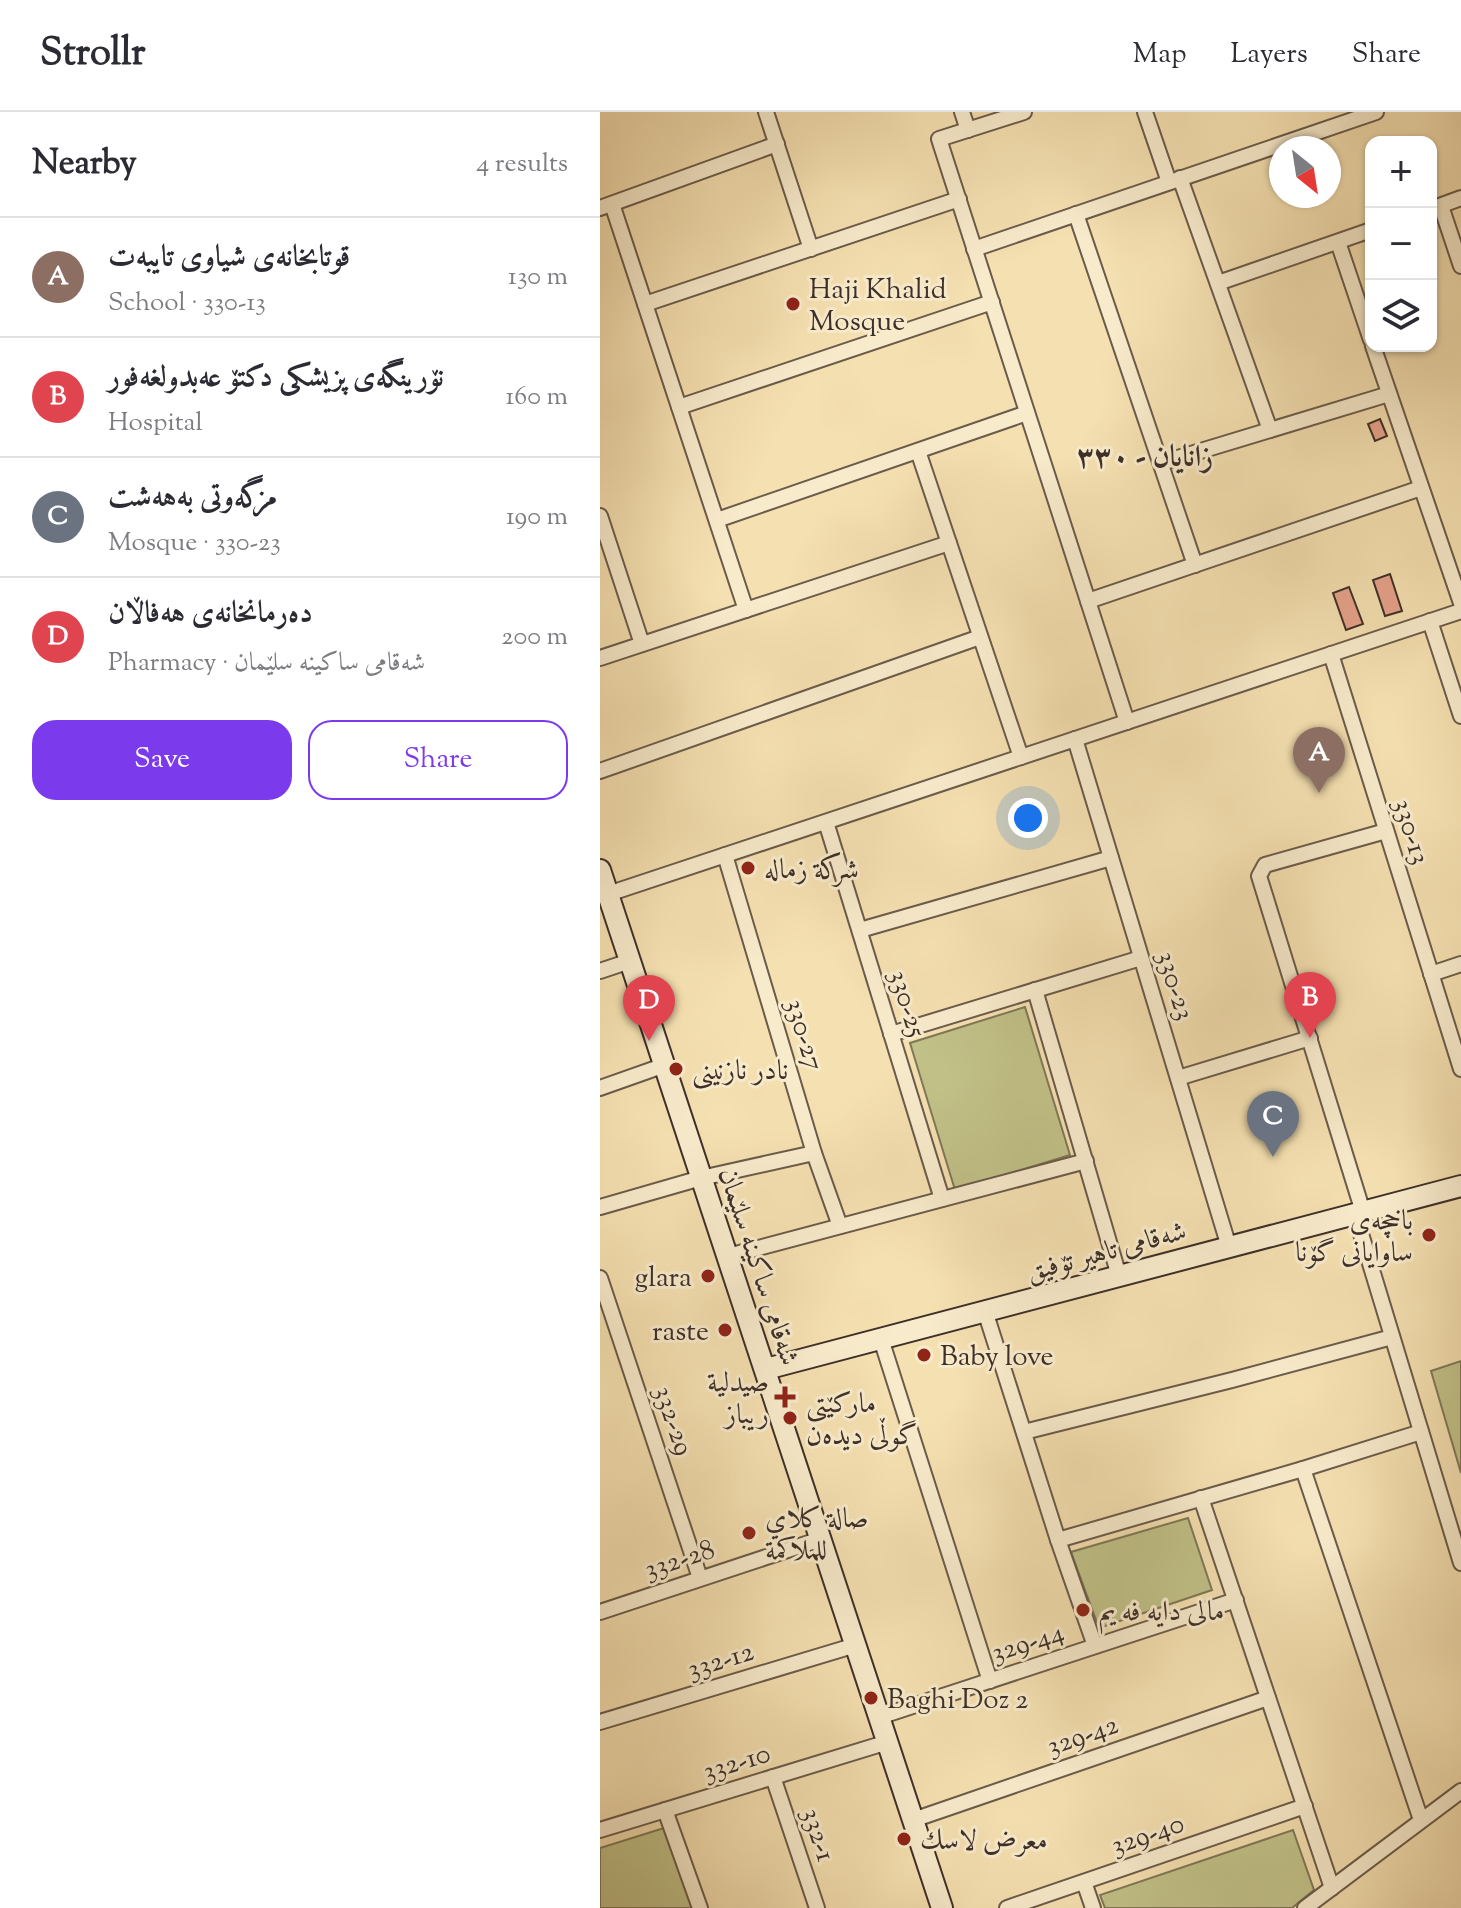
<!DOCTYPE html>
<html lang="en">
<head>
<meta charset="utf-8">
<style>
  body { margin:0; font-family:"Sorts Mill Goudy",Amiri,serif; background:#f2f2f3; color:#2b2b33 }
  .controls { position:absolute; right:24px; top:24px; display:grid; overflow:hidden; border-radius:16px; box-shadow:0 2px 6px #0004 }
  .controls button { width:72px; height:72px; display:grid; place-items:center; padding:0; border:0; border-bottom:2px solid #e1e1e2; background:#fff; color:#2b2b33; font:40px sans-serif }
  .compass { position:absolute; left:669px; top:24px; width:72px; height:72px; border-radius:50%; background:#fff; box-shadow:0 2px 6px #0004; rotate:150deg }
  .you { position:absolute; left:428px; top:706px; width:28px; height:28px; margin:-20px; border:6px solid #fff; border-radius:50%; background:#1a73e8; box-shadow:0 0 0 12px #1a73e833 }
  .badge { display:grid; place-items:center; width:52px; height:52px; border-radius:50%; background:#7c3aed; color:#fff; font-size:26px; font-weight:700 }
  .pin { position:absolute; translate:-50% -66px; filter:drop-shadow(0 2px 4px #0008) }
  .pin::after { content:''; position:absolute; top:42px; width:28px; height:24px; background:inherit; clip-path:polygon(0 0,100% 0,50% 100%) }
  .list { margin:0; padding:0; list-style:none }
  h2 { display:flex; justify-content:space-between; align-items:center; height:104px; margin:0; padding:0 32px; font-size:34px }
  h2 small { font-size:26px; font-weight:400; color:#7c7c81 }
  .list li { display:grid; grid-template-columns:52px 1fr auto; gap:24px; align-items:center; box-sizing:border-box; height:120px; padding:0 32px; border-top:2px solid #e1e1e2 }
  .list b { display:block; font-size:30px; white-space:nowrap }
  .list p { margin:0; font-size:26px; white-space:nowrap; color:#7c7c81 }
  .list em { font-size:26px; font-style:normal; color:#7c7c81 }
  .actions { display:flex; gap:16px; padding:24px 32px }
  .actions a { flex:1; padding:18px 0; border:2px solid #7c3aed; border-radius:24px; text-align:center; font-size:28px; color:#7c3aed }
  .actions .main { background:#7c3aed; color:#fff }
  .icon { flex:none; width:44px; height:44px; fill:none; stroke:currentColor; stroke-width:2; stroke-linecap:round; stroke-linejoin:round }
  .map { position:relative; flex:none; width:861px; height:1796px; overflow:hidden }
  header { display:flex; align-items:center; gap:48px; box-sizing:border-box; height:112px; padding:0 40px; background:#fff; border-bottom:2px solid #e1e1e2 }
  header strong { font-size:38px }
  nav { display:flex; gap:44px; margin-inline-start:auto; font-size:28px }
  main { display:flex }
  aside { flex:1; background:#fff }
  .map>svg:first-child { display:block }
</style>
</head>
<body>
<header>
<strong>Strollr</strong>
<nav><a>Map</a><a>Layers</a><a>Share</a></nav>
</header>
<main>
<aside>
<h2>Nearby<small>4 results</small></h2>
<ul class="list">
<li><span class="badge" style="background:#8d6e63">A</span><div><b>قوتابخانەی شیاوی تایبەت</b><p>School · 330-13</p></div><em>130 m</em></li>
<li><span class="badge" style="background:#e0444e">B</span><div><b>نۆرینگەی پزیشکی دکتۆ عەبدولغەفور</b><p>Hospital</p></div><em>160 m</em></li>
<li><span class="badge" style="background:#6b7280">C</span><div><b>مزگەوتی بەهەشت</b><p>Mosque · 330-23</p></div><em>190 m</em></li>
<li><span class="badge" style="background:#e0444e">D</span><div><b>دەرمانخانەی هەفاڵان</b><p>Pharmacy · شەقامی ساکینە سلێمان</p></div><em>200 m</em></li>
</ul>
<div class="actions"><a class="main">Save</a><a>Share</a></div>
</aside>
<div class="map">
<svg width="861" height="1796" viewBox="0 0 861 1796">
  <rect width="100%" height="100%" fill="#f5e0b1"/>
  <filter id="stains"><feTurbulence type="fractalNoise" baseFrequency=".0025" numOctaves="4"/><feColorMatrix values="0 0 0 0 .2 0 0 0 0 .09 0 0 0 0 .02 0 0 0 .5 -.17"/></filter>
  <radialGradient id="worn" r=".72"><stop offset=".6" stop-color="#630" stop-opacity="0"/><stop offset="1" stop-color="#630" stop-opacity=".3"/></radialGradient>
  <g fill="#c1c188" stroke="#7f7858" stroke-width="2">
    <polygon points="425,895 470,1043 355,1078 310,931"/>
    <polygon points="861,1249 861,1361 831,1259"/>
    <polygon points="588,1406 612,1478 499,1516 471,1440"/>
    <polygon points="64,1716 92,1796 0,1796 0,1736"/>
    <polygon points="693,1718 714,1778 692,1796 505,1796 500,1783"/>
  </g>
  <g fill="#e7a38b" stroke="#3d2f29" stroke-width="2">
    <polygon points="780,307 787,324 775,329 768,312"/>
    <polygon points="790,462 802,499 785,504 773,468"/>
    <polygon points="749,475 763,512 746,518 733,481"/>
  </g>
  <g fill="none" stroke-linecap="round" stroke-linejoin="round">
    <g stroke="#6b5b4b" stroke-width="18">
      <g id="street">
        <polyline points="166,0 211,137"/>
        <polyline points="362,0 368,18"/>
        <polyline points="424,0 339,27 527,610"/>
        <polyline points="545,0 569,70"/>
        <polyline points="580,66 670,318"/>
        <polyline points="12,92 146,498"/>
        <polyline points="841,94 861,154"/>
        <polyline points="0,96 177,32"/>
        <polyline points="831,97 861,86"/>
        <polyline points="476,102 595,453"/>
        <polyline points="738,130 771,228"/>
        <polyline points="374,137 776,0"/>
        <polyline points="618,171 771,118"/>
        <polyline points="45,192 359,87"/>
        <polyline points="773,234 861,491"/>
        <polyline points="79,295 392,190"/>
        <polyline points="318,339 421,645"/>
        <polyline points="561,351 789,282"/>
        <polyline points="0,404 42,532"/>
        <polyline points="117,408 427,301"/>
        <polyline points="488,489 821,376"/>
        <polyline points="830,509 861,604"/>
        <polyline points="731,542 861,957"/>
        <polyline points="0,546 349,431"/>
        <polyline points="475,627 629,1135"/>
        <polyline points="0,659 380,525"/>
        <polyline points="226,710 342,1087"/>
        <polyline points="125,743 214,1041 240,1114"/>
        <polyline points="8,782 861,499"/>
        <polyline points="260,818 511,746"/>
        <polyline points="0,859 30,849"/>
        <polyline points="831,862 861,852"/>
        <polyline points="435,878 519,1164"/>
        <polyline points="291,922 541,846"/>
        <polyline points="578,966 710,926"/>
        <polyline points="0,976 65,953"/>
        <polyline points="0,1095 101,1066 214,1041"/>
        <polyline points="763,1100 659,764 665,753 786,719"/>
        <polyline points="755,1102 861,1451"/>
        <polyline points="128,1144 486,1049"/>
        <polyline points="0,1166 100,1466"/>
        <polyline points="385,1199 458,1428 495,1534"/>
        <polyline points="281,1227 390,1569"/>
        <polyline points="424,1320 632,1268 792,1225"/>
        <polyline points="703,1357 821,1708"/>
        <polyline points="601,1386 732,1776"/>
        <polyline points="458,1428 703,1357 821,1320"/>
        <polyline points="0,1500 221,1427"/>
        <polyline points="279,1605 636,1488"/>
        <polyline points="0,1610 256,1533"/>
        <polyline points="173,1665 217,1796"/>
        <polyline points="65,1698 100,1796"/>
        <polyline points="313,1708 668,1586"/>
        <polyline points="0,1718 288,1630"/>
        <polyline points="484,1770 493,1796"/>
        <polyline points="407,1796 705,1694"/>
        <polyline points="705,1796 861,1679"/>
      </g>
    </g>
    <g stroke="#3d2f29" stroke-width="24">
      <g id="secondary">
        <polyline points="0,758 342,1796"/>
        <polyline points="166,1257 861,1074"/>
      </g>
    </g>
    <use href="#street" stroke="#f8ebcc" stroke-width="14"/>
    <use href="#secondary" stroke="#f8ebcc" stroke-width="20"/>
  </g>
  <g fill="#8f2418" stroke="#f8ebcc" stroke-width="3">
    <circle cx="193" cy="192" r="8"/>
    <circle cx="148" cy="756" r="8"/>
    <circle cx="76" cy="957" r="8"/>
    <circle cx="829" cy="1123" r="8"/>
    <circle cx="108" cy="1164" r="8"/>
    <circle cx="125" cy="1218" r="8"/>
    <circle cx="324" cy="1243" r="8"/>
    <path d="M181 1273h8v8h8v8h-8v8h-8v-8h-8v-8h8z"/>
    <circle cx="190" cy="1306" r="8"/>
    <circle cx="149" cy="1421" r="8"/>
    <circle cx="483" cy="1498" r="8"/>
    <circle cx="271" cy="1586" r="8"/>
    <circle cx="304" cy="1727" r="8"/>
  </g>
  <g text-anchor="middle" stroke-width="6" stroke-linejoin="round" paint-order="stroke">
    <g font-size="28" fill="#3d2f29" stroke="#f8ebcc" text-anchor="start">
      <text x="209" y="186">Haji Khalid<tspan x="209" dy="32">Mosque</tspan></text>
      <text x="164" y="766">شركة زماله</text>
      <text x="92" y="967">نادر نازنینی</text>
      <text x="813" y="1117" text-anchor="end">باخچەی<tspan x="813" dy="32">ساوایانی گۆنا</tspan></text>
      <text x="92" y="1174" text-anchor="end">glara</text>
      <text x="109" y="1228" text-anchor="end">raste</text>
      <text x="340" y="1253">Baby love</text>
      <text x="169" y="1279" text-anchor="end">صيدلية<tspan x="169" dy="32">ريباز</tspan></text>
      <text x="206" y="1300">مارکێتی<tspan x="206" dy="32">گوڵی دیدەن</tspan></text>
      <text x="165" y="1415">صالة كلاي<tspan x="165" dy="32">للملاكمة</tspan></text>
      <text x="499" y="1508">مالى دايه فه يم</text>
      <text x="287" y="1596">Baghi Doz 2</text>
      <text x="320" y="1737">معرض لاسك</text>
    </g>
    <g font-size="28" fill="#3d2f29" stroke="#f8ebcc">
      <text transform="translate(813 719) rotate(73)" y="10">330-13</text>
      <text transform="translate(577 873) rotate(73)" y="10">330-23</text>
      <text transform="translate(309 891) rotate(73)" y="10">330-25</text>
      <text transform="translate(206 922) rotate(73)" y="10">330-27</text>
      <text transform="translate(506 1138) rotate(-15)" y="10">شەقامی تاهیر تۆفیق</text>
      <text transform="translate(160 1154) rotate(72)" y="10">شەقامی ساکینە سلێمان</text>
      <text transform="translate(75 1308) rotate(71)" y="10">332-29</text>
      <text transform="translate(79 1446) rotate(-18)" y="10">332-28</text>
      <text transform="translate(427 1529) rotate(-18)" y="10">329-44</text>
      <text transform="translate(120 1547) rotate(-17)" y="10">332-12</text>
      <text transform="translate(482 1622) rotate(-19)" y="10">329-42</text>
      <text transform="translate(136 1649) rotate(-17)" y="10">332-10</text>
      <text transform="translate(547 1721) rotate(-19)" y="10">329-40</text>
      <text transform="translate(220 1722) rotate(72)" y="10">332-1</text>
    </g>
    <g font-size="30" font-weight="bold" fill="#3d2f29" stroke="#f8ebcc">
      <text x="545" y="354">زانایان - ٣٣٠</text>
    </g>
  </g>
  <rect width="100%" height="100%" filter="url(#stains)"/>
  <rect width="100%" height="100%" fill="url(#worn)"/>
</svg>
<div class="controls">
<button>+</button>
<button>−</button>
<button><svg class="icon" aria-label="layers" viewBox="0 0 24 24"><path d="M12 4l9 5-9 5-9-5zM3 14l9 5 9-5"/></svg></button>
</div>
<svg class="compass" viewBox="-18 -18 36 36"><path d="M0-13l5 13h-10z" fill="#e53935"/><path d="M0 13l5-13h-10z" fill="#7c7c81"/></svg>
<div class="you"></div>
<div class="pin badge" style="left:719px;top:681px;background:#8d6e63">A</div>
<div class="pin badge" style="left:710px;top:926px;background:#e0444e">B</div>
<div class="pin badge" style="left:673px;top:1045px;background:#6b7280">C</div>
<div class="pin badge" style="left:49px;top:929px;background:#e0444e">D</div>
</div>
</main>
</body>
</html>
